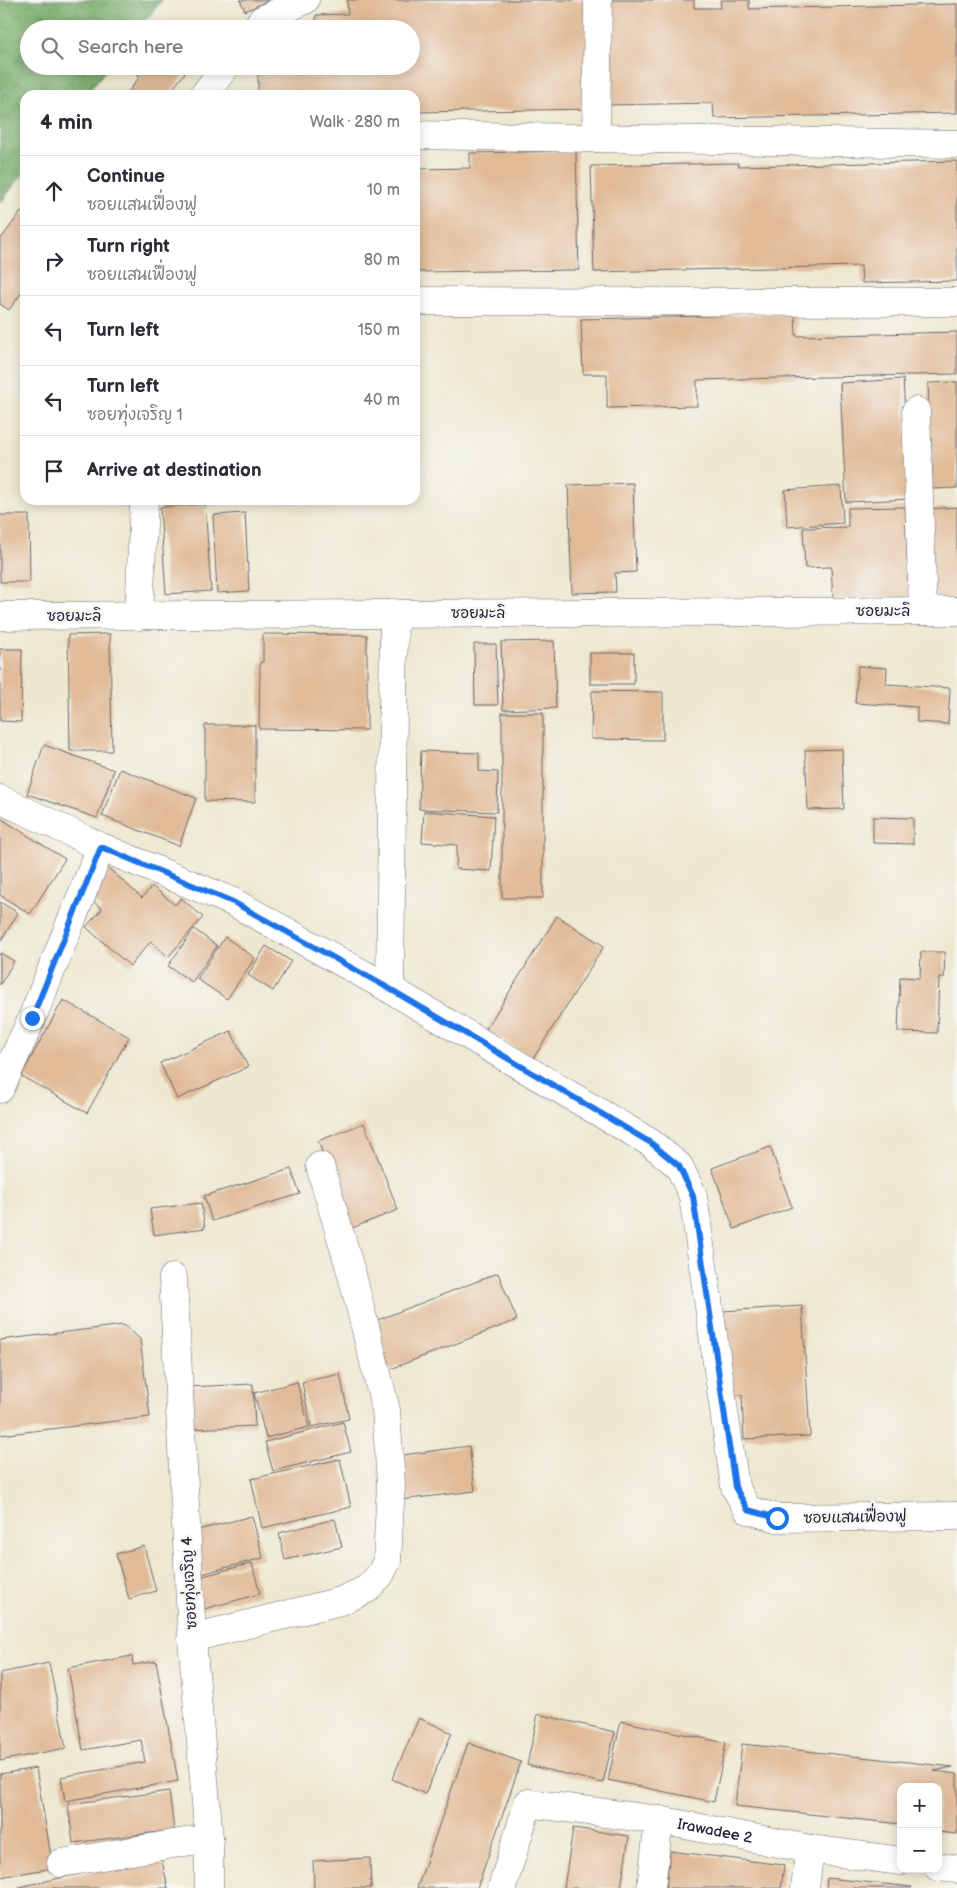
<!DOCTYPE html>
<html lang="en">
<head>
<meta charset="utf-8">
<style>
  body { margin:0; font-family:"Balsamiq Sans","Playpen Sans Thai",sans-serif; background:#f7f7f7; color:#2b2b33 }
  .controls { position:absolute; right:15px; bottom:15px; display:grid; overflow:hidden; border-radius:10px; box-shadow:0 2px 12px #0003 }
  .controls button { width:45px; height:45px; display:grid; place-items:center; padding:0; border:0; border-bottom:1px solid #e1e1e2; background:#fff; color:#2b2b33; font:25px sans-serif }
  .stop { position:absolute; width:15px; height:15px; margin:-11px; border:4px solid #1a73e8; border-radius:50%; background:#fff }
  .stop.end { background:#1a73e8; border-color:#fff; box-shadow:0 1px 5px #0008 }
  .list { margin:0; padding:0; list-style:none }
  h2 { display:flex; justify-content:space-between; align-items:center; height:65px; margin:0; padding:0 20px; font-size:21px }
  h2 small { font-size:16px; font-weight:400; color:#7c7c81 }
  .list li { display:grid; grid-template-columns:32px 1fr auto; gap:15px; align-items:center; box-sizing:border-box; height:70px; padding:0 20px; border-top:1px solid #e1e1e2 }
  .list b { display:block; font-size:19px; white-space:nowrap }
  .list p { margin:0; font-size:16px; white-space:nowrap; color:#7c7c81 }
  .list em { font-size:16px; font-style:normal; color:#7c7c81 }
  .icon { flex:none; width:28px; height:28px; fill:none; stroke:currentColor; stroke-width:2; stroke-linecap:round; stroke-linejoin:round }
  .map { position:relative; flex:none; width:957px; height:1888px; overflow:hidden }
  .search { position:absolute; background:#fff; box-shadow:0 2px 12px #0003; left:20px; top:20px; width:400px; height:55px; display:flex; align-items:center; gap:12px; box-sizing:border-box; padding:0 18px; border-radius:28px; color:#7c7c81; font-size:19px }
  .panel { position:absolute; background:#fff; box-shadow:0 2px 12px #0003; left:20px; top:90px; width:400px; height:415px; border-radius:15px }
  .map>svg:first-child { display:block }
</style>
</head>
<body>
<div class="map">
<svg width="957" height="1888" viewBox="0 0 957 1888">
  <defs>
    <pattern id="forest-crowns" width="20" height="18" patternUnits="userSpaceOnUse" patternTransform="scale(1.25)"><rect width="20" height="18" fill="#74aa66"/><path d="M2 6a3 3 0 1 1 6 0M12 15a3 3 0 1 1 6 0" fill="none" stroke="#5f8a55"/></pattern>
  </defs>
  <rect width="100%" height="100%" fill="#f6f6f2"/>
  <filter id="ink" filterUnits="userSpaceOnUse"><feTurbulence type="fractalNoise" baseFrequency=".02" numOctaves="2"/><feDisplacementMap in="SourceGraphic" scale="10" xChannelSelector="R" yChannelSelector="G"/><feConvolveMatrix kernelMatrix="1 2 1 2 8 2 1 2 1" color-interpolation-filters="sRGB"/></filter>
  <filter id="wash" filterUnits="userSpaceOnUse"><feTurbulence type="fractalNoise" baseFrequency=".0096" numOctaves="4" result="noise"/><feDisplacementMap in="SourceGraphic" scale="20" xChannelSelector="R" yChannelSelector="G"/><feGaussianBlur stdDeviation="1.12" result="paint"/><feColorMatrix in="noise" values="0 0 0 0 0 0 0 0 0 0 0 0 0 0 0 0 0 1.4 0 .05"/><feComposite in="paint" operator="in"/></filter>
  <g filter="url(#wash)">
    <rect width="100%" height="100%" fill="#eee8d0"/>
    <polygon fill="url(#forest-crowns)" stroke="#4b6650" points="0,0 162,0 139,29 29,29 29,66 109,66 86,95 25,95 25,172 0,203"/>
    <g id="blocks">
      <g fill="#e1bb98">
        <polygon points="240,0 269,0 245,11"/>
        <polygon points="347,0 590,0 593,109 415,112 415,95 258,95 258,66 411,66 411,29 316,29 316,15 348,14"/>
        <polygon points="604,0 694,0 694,8 721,8 720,0 749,0 749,9 957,4 957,113 714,118 713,103 607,105"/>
        <polygon points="143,66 176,66 185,73 168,95 126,95 140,76 137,74"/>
        <polygon points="576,151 579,270 415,272 415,169 470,168 470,153"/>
        <polygon points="957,161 957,281 862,283 861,266 594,272 591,166 738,163 738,166"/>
        <polygon points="21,212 25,215 25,288 9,310 0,304 0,240"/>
        <polygon points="795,314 796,336 957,332 957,374 697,380 697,406 607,408 607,374 583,374 581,319"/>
        <polygon points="903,379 910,499 846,502 840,383"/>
        <polygon points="957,382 957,488 933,489 928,383"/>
        <polygon points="633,483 636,572 615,573 616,592 572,593 568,485"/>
        <polygon points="841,486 843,523 787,527 785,490"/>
        <polygon points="163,500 211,500 211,501 164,504"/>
        <polygon points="205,504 211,591 166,594 160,507"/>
        <polygon points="905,507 909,598 833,599 831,567 805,568 803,528 848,527 848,508"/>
        <polygon points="957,507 957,597 930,599 928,509"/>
        <polygon points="245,513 249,591 217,593 213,515"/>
        <polygon points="0,515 29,515 30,582 0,582"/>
        <polygon points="110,634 112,751 70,751 68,635"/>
        <polygon points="263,634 367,635 367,730 259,729 260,662 263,662"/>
        <polygon points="554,641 556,708 503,710 501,642"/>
        <polygon points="474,644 496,644 498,705 475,705"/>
        <polygon points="0,649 22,649 21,722 0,721"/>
        <rect x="590" y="653" width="44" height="31"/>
        <polygon points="858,666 887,668 886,684 950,688 948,724 917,722 917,707 855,703"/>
        <polygon points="592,691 663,692 663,740 591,739"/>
        <rect x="502" y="713" width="41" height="185"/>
        <polygon points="205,725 255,725 255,802 205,801"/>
        <polygon points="44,745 114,770 97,818 27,794"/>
        <polygon points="842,749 844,809 808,810 805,750"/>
        <polygon points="421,751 479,753 479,771 498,772 497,812 419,809"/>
        <polygon points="120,769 196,798 179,846 102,816"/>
        <polygon points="424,811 494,816 491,871 456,869 457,845 422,842"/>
        <polygon points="873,817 913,818 913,844 873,843"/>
        <polygon points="0,818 65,859 30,914 0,895"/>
        <polygon points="107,867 142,898 152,886 175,905 181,898 203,917 168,957 151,941 130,966 86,927 102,909 84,893"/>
        <polygon points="0,902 18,913 0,942"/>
        <polygon points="557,916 604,946 533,1059 486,1029"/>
        <polygon points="194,929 217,946 192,982 168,966"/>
        <polygon points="225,937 255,958 227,999 197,979"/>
        <polygon points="266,946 291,961 273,991 248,975"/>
        <polygon points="921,952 945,952 944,978 939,978 937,1033 898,1032 900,977 920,978"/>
        <polygon points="0,953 14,961 0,985"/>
        <polygon points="63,1000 129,1037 87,1113 21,1076"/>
        <polygon points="231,1031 248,1067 177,1099 160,1063"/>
        <polygon points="364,1123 398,1210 352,1228 318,1141"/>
        <polygon points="770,1147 792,1207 734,1229 712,1168"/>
        <polygon points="291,1169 300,1194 212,1221 204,1196"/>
        <polygon points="201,1203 205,1228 154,1235 150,1209"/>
        <polygon points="498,1273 517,1320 388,1370 370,1323"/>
        <polygon points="802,1306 810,1436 744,1439 742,1395 728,1396 723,1311"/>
        <polygon points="124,1325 140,1339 150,1417 0,1435 0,1340"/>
        <polygon points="340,1374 349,1419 311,1427 302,1382"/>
        <polygon points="297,1382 309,1427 266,1438 254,1393"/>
        <polygon points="253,1384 255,1426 191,1429 188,1387"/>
        <polygon points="343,1422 351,1452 273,1471 265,1442"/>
        <polygon points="469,1446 475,1491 400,1500 395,1456"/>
        <polygon points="340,1459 351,1507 262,1528 251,1479"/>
        <polygon points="252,1516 263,1558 201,1574 190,1532"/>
        <polygon points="335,1519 342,1547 285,1560 279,1533"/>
        <polygon points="144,1546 156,1591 129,1599 116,1554"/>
        <polygon points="252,1563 260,1594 200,1610 192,1579"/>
        <polygon points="132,1656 133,1665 156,1661 178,1781 65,1801 61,1777 145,1762 141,1740 83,1750 68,1668"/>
        <polygon points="49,1663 66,1748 0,1761 0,1673"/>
        <polygon points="538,1714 615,1732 603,1783 527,1765"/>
        <polygon points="419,1718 452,1733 425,1794 392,1779"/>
        <polygon points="621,1721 726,1743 714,1802 608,1780"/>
        <polygon points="468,1743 521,1762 477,1888 417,1888"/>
        <polygon points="742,1744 953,1767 934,1771 957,1774 957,1834 938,1832 938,1787 901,1787 901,1824 735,1806"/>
        <polygon points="36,1768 53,1868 0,1877 0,1774"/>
        <polygon points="169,1791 174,1830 73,1843 68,1804"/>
        <polygon points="573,1828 629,1836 621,1888 564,1888"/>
        <polygon points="670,1851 784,1865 781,1888 666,1888"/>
        <polygon points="161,1856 168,1888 19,1888 19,1887"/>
        <polygon points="370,1858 371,1888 314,1888 313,1861"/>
        <polygon points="827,1878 912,1887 912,1888 826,1888"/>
      </g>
    </g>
  </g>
  <g filter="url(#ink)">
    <use href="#blocks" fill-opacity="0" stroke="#69676f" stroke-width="1"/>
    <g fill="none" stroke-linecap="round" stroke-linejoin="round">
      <g stroke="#69676f" stroke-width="29">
        <g id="street">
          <polyline points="255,29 262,20 305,0"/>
          <polyline points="204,95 226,66"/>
          <polyline points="415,135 957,144"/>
          <polyline points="596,138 598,0"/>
          <polyline points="415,301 957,302"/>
          <polyline points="916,411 923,611"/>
          <polyline points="0,616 957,611"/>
          <polyline points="139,616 144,500"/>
          <polyline points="0,799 101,847 233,902 390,989 651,1143 679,1166 693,1196 735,1487 748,1510 777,1518 957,1516"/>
          <polyline points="390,989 394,613"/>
          <polyline points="0,1089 32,1018 101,847"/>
          <polyline points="173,1278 192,1638 209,1838 209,1888"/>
          <polyline points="192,1638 341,1601 367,1589 380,1575 387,1561 391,1484 386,1410 352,1275 320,1166"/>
          <polyline points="61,1863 209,1838"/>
          <polyline points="938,1867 957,1869"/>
          <path id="s1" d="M502,1888L528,1803L659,1820L810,1849L901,1861"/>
          <polyline points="651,1888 659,1820"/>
          <polyline points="805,1888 810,1849"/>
        </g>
      </g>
      <use href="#street" stroke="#fff" stroke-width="28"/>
    </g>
  </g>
  <g fill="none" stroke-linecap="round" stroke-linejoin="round" filter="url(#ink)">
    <polyline stroke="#1a73e8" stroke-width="6" points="32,1018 101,847 233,902 390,989 651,1143 679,1166 693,1196 735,1487 748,1510 777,1518"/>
  </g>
  <g text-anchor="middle" stroke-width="5" stroke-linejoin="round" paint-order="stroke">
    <g font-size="15" fill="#22223b" stroke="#f6f6f2">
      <text x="883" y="616">ซอยมะลิ</text>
      <text x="478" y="618">ซอยมะลิ</text>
      <text x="74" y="621">ซอยมะลิ</text>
      <text transform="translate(855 1517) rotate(-1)" y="5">ซอยแสนเฟื่องฟู</text>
      <text transform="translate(189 1583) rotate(-93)" y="5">ซอยทุ่งเจริญ 4</text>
      <text dy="5" stroke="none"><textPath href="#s1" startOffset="278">Irawadee 2</textPath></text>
    </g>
  </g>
</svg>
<div class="controls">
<button>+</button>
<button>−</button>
</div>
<div class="stop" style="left:777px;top:1518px"></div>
<div class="stop end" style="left:32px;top:1018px"></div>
<div class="search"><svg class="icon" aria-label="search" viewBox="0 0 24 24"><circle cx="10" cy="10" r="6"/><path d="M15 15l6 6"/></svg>Search here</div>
<section class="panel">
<h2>4 min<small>Walk · 280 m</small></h2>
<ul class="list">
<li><svg class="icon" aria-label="ahead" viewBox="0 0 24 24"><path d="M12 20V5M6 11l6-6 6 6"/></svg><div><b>Continue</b><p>ซอยแสนเฟื่องฟู</p></div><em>10 m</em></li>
<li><svg class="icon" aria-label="right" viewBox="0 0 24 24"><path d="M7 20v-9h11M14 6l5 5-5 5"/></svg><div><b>Turn right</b><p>ซอยแสนเฟื่องฟู</p></div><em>80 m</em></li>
<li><svg class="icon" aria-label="left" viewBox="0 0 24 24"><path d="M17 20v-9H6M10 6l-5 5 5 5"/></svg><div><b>Turn left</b></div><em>150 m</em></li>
<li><svg class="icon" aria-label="left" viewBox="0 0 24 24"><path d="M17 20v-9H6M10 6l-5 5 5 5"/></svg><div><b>Turn left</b><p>ซอยทุ่งเจริญ 1</p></div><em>40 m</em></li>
<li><svg class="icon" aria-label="arrive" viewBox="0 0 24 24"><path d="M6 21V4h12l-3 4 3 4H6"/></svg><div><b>Arrive at destination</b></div></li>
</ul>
</section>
</div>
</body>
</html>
